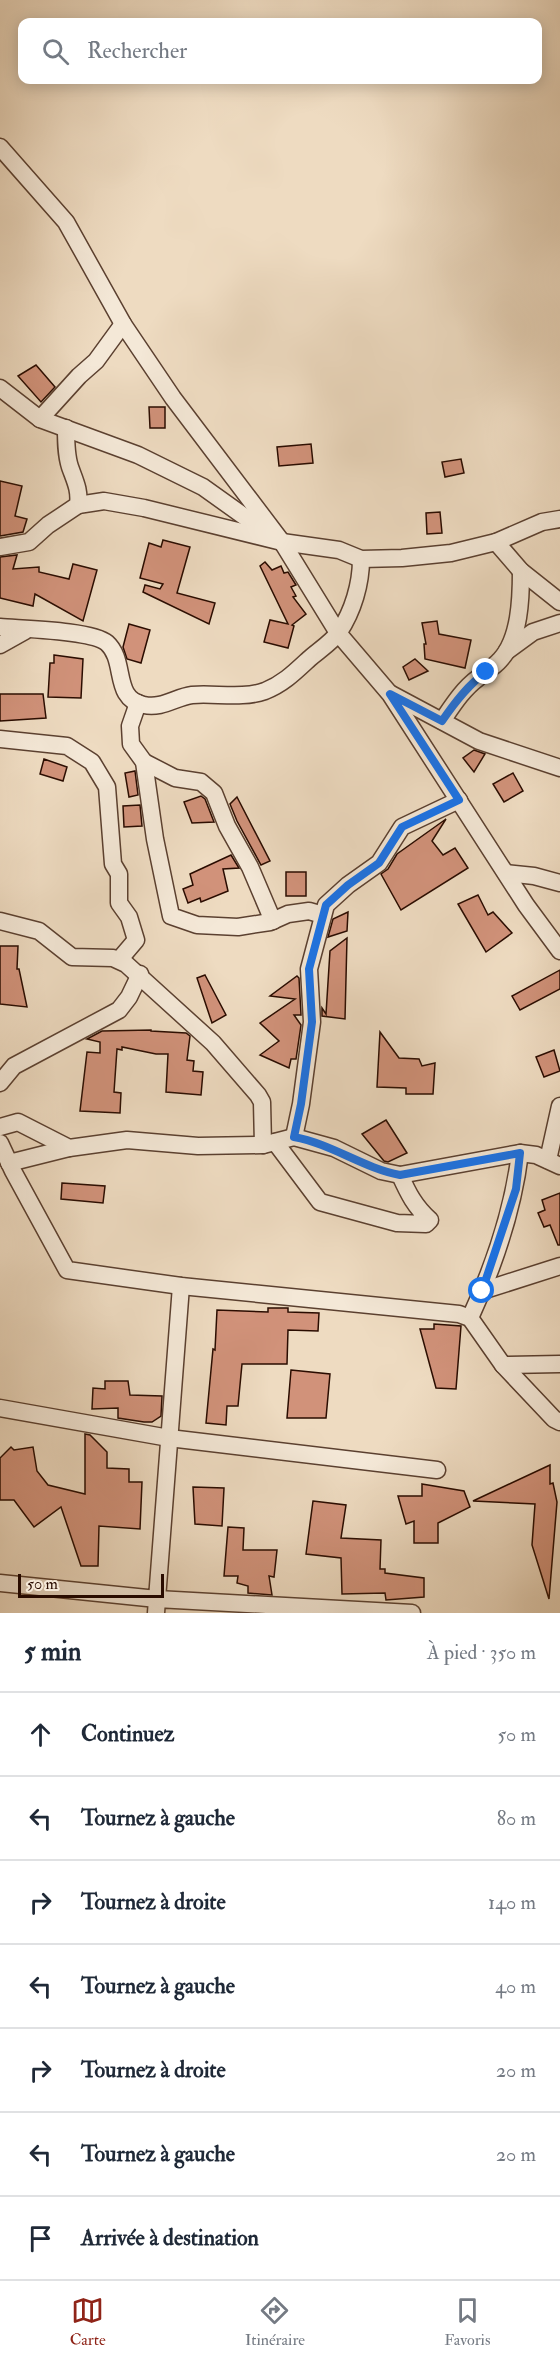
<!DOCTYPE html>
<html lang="fr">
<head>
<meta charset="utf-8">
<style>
  body { margin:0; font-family:"IM FELL Double Pica",serif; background:#f2f2f3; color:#1f2937 }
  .scale { position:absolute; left:18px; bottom:15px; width:146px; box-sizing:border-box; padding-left:6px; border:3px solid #2a0c00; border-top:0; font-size:16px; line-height:21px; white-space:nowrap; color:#2a0c00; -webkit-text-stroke:4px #f4e8d7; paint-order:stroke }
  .stop { position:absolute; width:18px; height:18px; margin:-14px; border:4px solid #1a73e8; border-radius:50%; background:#fff }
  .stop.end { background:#1a73e8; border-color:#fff; box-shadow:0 2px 6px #0008 }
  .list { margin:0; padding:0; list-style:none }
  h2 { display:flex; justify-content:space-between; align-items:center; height:78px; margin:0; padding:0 24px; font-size:26px }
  h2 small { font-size:20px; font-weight:400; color:#747a83 }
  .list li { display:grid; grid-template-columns:39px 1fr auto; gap:18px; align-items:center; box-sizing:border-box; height:84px; padding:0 24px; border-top:2px solid #e0e1e3 }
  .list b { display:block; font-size:22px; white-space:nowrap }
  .list em { font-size:20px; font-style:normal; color:#747a83 }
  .icon { flex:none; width:33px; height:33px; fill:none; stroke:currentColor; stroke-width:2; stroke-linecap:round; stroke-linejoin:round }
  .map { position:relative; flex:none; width:560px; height:1613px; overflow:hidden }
  .search { position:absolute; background:#fff; box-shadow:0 3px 15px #0003; left:18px; right:18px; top:18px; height:66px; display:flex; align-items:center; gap:15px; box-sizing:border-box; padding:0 21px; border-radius:12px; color:#747a83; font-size:22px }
  .sheet { height:666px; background:#fff }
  nav { display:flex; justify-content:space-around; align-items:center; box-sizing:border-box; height:84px; border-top:2px solid #e0e1e3; background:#fff; font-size:16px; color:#747a83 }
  nav a { display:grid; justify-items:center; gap:3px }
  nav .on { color:#8f2418 }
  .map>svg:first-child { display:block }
</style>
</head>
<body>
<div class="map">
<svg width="560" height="1613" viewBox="0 0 560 1613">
  <rect width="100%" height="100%" fill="#eedbc1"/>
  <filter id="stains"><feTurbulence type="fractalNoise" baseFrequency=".00333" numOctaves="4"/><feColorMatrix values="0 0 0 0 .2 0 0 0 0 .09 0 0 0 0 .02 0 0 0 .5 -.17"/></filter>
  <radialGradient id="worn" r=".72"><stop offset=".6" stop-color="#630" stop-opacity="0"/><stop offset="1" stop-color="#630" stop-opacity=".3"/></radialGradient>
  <g fill="#d1927a" stroke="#2a0c00" stroke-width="1.5">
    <polygon points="36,365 55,387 41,402 18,376"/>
    <polygon points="149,407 165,407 165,428 150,428"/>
    <polygon points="311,444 313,463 279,466 277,447"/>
    <polygon points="461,459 464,473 445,477 442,462"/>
    <polygon points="0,481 22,486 15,516 27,519 23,532 0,536"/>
    <polygon points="440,512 442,533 427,534 426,513"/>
    <polygon points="163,540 190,547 177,593 215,603 209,624 143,592 145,585 160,589 163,584 140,578 149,543 161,547"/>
    <polygon points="17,555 13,569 39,567 39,572 69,579 73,564 97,570 83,621 35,594 33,606 0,598 0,557"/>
    <polygon points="265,562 272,570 281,566 284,573 288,572 296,585 291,587 296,596 293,597 306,614 292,625 294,626 288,648 264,642 270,620 288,624 260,566"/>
    <polygon points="437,621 439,634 471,640 465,668 425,659 424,644 426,644 422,623"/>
    <polygon points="129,624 150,630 141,663 127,659 123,647"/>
    <polygon points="54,655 83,659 81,698 48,697 50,663 54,663"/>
    <polygon points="415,659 428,671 409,680 403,667"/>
    <polygon points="0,694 43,694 46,718 0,721"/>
    <polygon points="474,750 485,754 474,772 463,758"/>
    <polygon points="44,759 67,767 63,781 40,774"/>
    <polygon points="135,771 138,795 129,797 125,773"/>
    <polygon points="513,773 523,791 504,802 493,784"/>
    <polygon points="201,796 205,799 214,822 192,823 184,802"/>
    <polygon points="237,797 270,861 261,865 237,821 230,804"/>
    <polygon points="140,805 142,826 124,827 123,806"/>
    <polygon points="446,819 432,841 443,855 455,848 468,868 401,910 381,874 388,869 397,854"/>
    <polygon points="231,855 239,868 223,869 228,891 201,902 200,898 188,903 183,889 193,885 190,874"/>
    <rect x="286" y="872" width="20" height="24"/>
    <polygon points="478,895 488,915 493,912 512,933 486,952 458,904"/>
    <polygon points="348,912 347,931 328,937 333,919"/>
    <polygon points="347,938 345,1019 322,1016 322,1008 326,1014 330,951"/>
    <polygon points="0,946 18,946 17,969 19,969 27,1007 0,1004"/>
    <polygon points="560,970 560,989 520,1010 512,996"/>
    <polygon points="205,975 226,1015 212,1023 197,978"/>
    <polygon points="297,976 299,978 301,1015 294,1015 301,1025 296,1059 291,1059 289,1068 260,1055 279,1041 260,1023 295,999 270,996"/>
    <polygon points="151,1030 151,1031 186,1033 190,1036 187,1060 194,1061 193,1071 203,1072 201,1095 166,1092 168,1054 156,1054 122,1047 122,1050 117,1049 114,1092 121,1093 120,1113 80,1111 87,1052 100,1053 100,1042 87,1039 102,1031"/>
    <polygon points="380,1032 399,1058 419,1059 422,1066 435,1063 433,1094 406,1094 406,1088 377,1087"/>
    <polygon points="554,1050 560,1071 544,1077 536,1057"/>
    <polygon points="386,1120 407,1153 388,1162 384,1161 362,1134"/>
    <polygon points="62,1183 105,1186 103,1203 61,1199"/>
    <polygon points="560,1193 560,1245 558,1245 550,1225 544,1227 538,1213 545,1210 542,1200"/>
    <polygon points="268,1308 288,1308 288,1312 319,1313 318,1331 288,1330 287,1364 242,1364 238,1406 227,1406 226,1425 206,1423 213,1349 215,1350 217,1310 268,1312"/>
    <polygon points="434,1324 461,1326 456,1389 436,1388 420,1329 434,1329"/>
    <polygon points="291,1370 330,1374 326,1418 287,1418"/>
    <polygon points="105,1381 128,1381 130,1395 162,1396 161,1416 152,1422 144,1422 118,1418 118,1408 92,1409 93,1388 105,1389"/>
    <polygon points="85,1434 90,1435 107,1452 107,1468 129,1469 129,1482 142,1482 140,1529 99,1526 98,1566 81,1566 61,1507 34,1527 14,1500 0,1500 0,1458 11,1447 14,1450 33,1447 37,1471 48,1485 85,1494"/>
    <polygon points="550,1465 550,1484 553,1483 557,1502 549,1599 532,1545 535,1504 473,1501"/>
    <polygon points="422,1484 464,1491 470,1507 438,1523 438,1543 414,1543 414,1521 406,1524 398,1496 422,1496"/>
    <polygon points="193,1487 224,1488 222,1526 195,1524"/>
    <polygon points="313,1501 346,1505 341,1538 381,1540 380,1569 385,1569 385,1573 424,1578 424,1597 386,1600 385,1593 342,1594 341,1558 306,1554"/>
    <polygon points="228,1527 244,1528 243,1550 277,1550 274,1577 269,1576 272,1595 248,1593 248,1586 237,1583 238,1576 224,1576"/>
  </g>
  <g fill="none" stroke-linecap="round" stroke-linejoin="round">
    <g stroke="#5b4030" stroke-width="19">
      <g id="street">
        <polyline points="0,147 66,222 123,324 173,398 282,542 338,633 390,694 526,905 560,951"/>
        <polyline points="0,388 40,419 138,455 203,487 266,532"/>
        <polyline points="40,419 79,376 96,361 123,324"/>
        <polyline points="78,505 104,501 144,508 282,542 339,550 361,559 402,558 451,553 496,542 542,522 560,519"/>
        <polyline points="496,542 521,571 560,602"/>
        <path d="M0,547L29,542L48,525L78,505C80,490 75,481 70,467C66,455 66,441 66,428"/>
        <path d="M0,627C22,629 92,630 107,643C127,661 112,699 144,705C162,709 176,697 192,695C215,693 243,699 265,691C283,684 295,672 309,659C318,651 332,642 339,632C353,611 361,584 361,559"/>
        <polyline points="0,645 25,631"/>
        <polyline points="507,651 533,632 560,623"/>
        <polyline points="391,694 479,741 560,768"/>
        <polyline points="138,703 130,726 131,744 144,762 155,839 171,916 197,925 238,927 270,922 288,914 309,911 323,915"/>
        <path d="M442,721C453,705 463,689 478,678C485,672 494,667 500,660C520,639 521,598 521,571"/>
        <polyline points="0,739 67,746 92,762 107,787 113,864 119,874 119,903 129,917 136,940 119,960"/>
        <polyline points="144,762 175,778 201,782 214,793 227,826 250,867 273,921"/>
        <polyline points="506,873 534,876 560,883"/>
        <polyline points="0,921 39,931 72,957 113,958 126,964 213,1043 258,1095 262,1102 263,1145"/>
        <polyline points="0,1083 14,1066 119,1010 129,997 140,974"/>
        <polyline points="0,1127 18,1122 69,1148 127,1140 198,1146 263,1145 294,1137 334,1148 381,1171 400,1175 520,1153 536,1155 560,1166"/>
        <polyline points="294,1137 301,1104 312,1022 309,969 326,905 348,885 379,863 402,827 459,800"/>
        <path d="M275,1142L320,1202L397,1223L426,1224L430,1220C415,1207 408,1193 400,1175"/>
        <polyline points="0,1143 13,1171 67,1270 181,1286 459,1314 470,1318 503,1365 554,1419 560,1422"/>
        <polyline points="548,1160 560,1106"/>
        <polyline points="9,1163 69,1148"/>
        <polyline points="482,1291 560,1266"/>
        <path d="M470,1318C494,1266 513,1210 520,1153"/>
        <polyline points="503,1365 560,1364"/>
        <polyline points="0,1408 169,1438 437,1470"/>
        <polyline points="0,1583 157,1599 181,1286"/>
        <polyline points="156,1613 157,1599 412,1613"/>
      </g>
    </g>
    <use href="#street" stroke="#f4e8d7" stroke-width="16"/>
  </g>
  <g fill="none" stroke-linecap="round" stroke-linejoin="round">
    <path stroke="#1a73e8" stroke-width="8" d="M482,1291L516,1189L520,1153L400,1175C363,1168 332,1144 294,1137L301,1104L312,1022L309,969L326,905L348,885L379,863L402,827L459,800L390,694L442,721C455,702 468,685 486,672"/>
  </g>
  <rect width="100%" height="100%" filter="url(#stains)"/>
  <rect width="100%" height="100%" fill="url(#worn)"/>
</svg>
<div class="scale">50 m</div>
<div class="stop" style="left:482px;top:1291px"></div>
<div class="stop end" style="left:486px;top:672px"></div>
<div class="search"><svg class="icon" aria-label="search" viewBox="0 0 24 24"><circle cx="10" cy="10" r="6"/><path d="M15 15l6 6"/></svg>Rechercher</div>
</div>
<section class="sheet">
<h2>5 min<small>À pied · 350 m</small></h2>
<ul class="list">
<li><svg class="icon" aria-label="ahead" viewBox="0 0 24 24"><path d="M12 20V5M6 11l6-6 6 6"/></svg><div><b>Continuez</b></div><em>50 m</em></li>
<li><svg class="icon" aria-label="left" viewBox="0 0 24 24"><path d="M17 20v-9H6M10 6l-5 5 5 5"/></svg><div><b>Tournez à gauche</b></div><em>80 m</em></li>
<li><svg class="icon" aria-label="right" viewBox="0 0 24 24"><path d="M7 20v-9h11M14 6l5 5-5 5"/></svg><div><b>Tournez à droite</b></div><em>140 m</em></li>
<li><svg class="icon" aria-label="left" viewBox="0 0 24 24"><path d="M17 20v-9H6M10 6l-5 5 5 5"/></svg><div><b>Tournez à gauche</b></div><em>40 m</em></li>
<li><svg class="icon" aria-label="right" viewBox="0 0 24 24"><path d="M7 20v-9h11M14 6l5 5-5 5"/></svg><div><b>Tournez à droite</b></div><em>20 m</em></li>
<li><svg class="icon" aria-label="left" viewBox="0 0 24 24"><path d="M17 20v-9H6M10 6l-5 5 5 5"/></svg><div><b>Tournez à gauche</b></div><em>20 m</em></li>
<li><svg class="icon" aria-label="arrive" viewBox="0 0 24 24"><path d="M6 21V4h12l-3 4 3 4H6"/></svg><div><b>Arrivée à destination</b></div></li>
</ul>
</section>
<nav>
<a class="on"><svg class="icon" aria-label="map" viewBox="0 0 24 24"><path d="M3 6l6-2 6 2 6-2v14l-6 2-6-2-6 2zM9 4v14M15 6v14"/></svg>Carte</a>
<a><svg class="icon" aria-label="directions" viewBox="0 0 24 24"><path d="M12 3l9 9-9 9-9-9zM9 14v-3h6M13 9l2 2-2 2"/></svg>Itinéraire</a>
<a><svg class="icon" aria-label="saved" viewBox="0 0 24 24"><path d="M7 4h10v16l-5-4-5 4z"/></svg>Favoris</a>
</nav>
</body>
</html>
